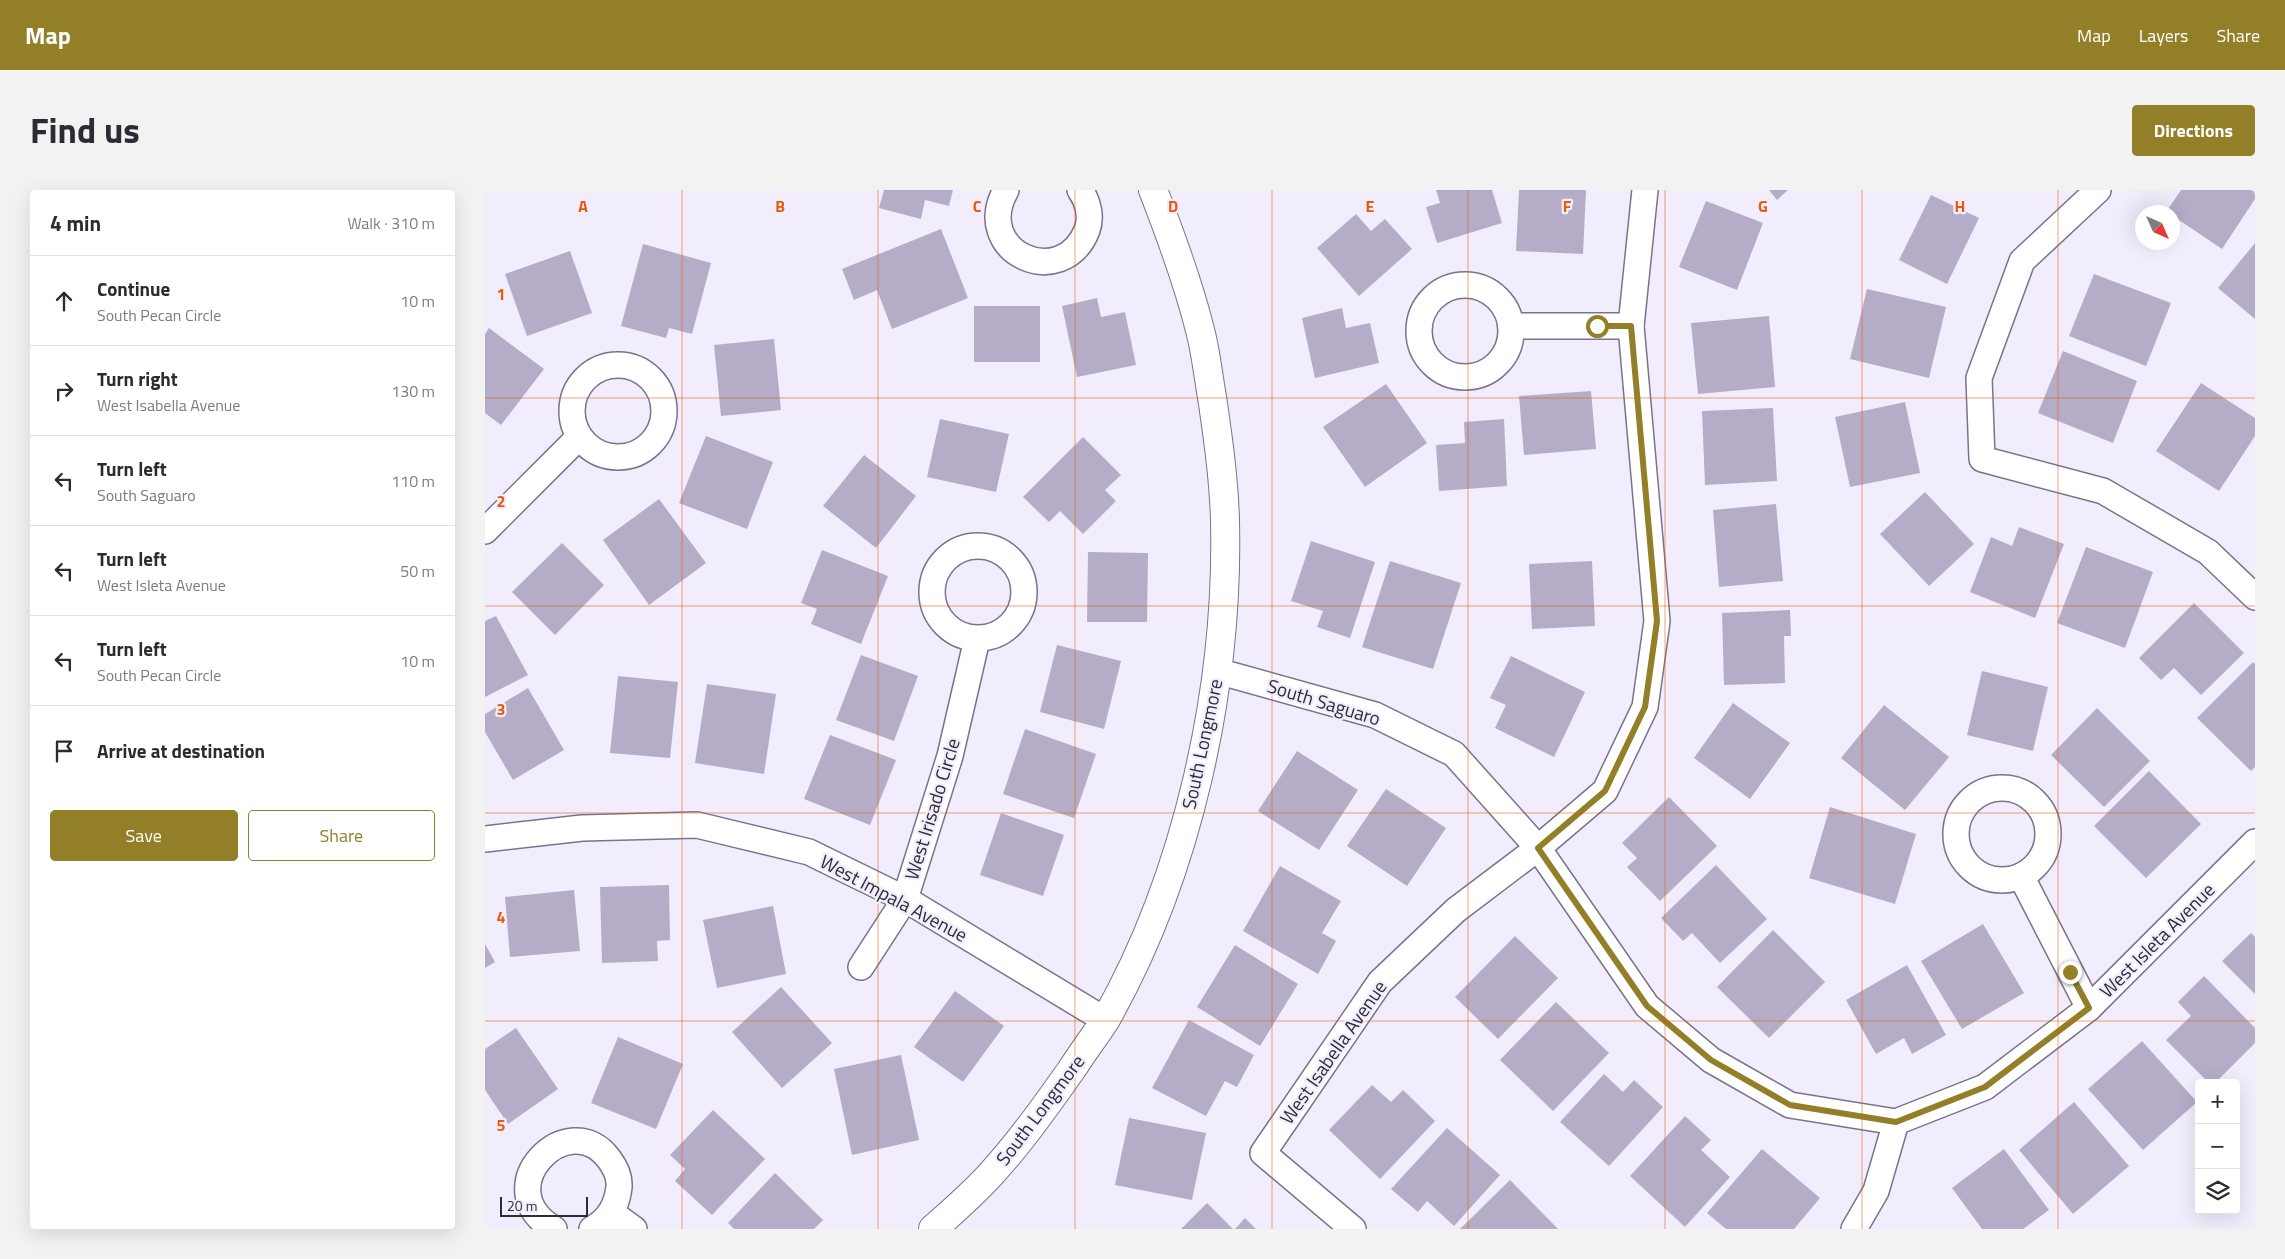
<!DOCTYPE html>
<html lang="en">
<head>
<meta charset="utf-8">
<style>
  body { margin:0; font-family:"Titillium Web",sans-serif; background:#f2f2f3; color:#2b2b33 }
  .controls { position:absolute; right:15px; bottom:15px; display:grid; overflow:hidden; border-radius:5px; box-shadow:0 5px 20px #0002 }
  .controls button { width:45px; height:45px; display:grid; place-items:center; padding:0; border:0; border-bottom:1px solid #e1e1e2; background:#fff; color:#2b2b33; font:25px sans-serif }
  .compass { position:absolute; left:1650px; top:15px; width:45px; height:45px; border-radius:50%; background:#fff; box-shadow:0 5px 20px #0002; rotate:135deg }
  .scale { position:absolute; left:15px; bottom:12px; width:88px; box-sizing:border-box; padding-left:5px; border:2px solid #2f2c37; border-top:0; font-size:14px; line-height:18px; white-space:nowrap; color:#2f2c37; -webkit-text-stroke:4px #f2edfd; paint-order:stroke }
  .stop { position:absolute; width:15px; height:15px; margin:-11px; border:4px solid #937f27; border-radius:50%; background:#fff }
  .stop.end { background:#937f27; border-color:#fff; box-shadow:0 1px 5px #0008 }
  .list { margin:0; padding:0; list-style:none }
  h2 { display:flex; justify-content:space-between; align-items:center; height:65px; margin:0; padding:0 20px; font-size:21px }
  h2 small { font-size:16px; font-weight:400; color:#7c7c81 }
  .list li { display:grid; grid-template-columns:32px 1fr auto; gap:15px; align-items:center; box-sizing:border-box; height:90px; padding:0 20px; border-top:1px solid #e1e1e2 }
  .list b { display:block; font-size:19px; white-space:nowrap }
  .list p { margin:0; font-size:16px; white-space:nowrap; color:#7c7c81 }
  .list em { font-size:16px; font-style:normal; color:#7c7c81 }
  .actions { display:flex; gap:10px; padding:15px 20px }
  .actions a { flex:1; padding:11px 0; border:1px solid #937f27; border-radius:5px; text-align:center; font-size:18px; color:#937f27 }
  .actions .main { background:#937f27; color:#fff }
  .icon { flex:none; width:28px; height:28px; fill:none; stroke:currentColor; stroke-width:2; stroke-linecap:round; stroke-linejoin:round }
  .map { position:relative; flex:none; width:1770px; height:1039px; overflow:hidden; border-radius:5px }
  header { display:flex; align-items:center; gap:30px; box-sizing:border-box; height:70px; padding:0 25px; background:#937f27; color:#fff }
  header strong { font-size:24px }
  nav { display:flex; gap:28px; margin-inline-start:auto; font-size:18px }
  .intro { display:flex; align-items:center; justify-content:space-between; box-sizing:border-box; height:120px; padding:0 30px }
  h1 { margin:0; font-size:35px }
  .button { padding:12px 22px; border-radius:5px; background:#937f27; color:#fff; font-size:18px; font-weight:700 }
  main { display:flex; gap:30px; padding:0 30px }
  aside { flex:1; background:#fff; border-radius:5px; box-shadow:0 5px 20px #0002 }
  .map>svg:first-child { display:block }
</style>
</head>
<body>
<header>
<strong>Map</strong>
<nav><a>Map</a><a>Layers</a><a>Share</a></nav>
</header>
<div class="intro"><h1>Find us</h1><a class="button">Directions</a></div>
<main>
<aside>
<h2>4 min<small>Walk · 310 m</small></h2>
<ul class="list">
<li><svg class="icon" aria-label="ahead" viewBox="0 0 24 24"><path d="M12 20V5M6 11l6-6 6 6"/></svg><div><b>Continue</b><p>South Pecan Circle</p></div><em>10 m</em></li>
<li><svg class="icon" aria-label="right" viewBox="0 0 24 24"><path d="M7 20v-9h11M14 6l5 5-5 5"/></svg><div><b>Turn right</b><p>West Isabella Avenue</p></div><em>130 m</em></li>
<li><svg class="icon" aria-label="left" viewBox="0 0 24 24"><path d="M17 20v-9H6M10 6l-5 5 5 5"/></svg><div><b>Turn left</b><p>South Saguaro</p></div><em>110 m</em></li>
<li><svg class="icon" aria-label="left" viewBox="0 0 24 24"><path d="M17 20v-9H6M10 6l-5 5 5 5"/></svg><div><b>Turn left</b><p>West Isleta Avenue</p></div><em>50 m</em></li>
<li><svg class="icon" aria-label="left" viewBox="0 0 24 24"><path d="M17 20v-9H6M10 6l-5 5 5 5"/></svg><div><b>Turn left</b><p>South Pecan Circle</p></div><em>10 m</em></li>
<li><svg class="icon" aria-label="arrive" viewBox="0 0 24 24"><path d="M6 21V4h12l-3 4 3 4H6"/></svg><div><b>Arrive at destination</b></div></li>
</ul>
<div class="actions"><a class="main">Save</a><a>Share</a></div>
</aside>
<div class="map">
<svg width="1770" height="1039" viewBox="0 0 1770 1039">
  <rect width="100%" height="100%" fill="#f2edfd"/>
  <g fill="#b5adc7">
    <polygon points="399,0 468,0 464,16 440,10 436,29 394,18"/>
    <polygon points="951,0 1007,0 1017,33 952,53 941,17 955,13"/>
    <polygon points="1034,0 1101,0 1098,64 1031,61"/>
    <polygon points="1284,0 1303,0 1292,10"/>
    <polygon points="1696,0 1770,0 1770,9 1737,59 1688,26 1688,22 1681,22"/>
    <polygon points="1446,5 1494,28 1462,94 1414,70"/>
    <polygon points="1221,11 1278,33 1252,100 1194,77"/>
    <polygon points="871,24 886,41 900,29 927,59 874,106 832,58"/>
    <polygon points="456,39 483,108 407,139 392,100 369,110 357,79"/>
    <polygon points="1770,53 1770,129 1733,98"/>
    <polygon points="158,54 226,73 207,144 184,138 181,148 136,136"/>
    <polygon points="85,61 107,123 42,146 20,84"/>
    <polygon points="1609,84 1686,113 1661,176 1584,146"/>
    <polygon points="1382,99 1461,117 1444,188 1365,169"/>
    <polygon points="612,108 616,127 640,122 651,175 592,187 577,116"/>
    <rect x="489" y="116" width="66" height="56"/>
    <polygon points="857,118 861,138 885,133 894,173 830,188 817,128"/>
    <polygon points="1284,126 1290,197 1213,204 1206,133"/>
    <polygon points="4,138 59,179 16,235 0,223 0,144"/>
    <polygon points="289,149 296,220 236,226 229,155"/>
    <polygon points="1578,161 1652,191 1628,253 1553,223"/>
    <polygon points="1716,193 1770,228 1770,246 1734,301 1671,261"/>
    <polygon points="901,194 942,253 880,297 838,237"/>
    <polygon points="1106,201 1111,259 1039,265 1034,206"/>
    <polygon points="1420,212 1435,283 1365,297 1350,227"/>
    <polygon points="1288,218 1292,291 1220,295 1217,221"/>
    <polygon points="455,229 524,244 511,302 442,287"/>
    <polygon points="1019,229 1022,296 954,301 951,255 980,253 979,232"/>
    <polygon points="221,246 288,272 262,339 194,313"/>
    <polygon points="598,247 636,285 620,300 631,311 598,344 575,321 564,332 538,307"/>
    <polygon points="379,265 431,306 391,358 338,316"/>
    <polygon points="1440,302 1489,354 1444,396 1395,344"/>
    <polygon points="174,309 221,373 164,415 118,350"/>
    <polygon points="1291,314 1298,391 1234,397 1228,320"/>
    <polygon points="1534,337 1579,354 1550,428 1485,402 1506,347 1527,356"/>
    <polygon points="826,351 890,372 865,448 832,437 838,421 806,411"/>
    <polygon points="77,353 119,395 70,445 27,402"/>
    <polygon points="1601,357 1668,382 1640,458 1572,433"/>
    <polygon points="337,360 403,386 376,454 326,434 332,419 316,413"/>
    <polygon points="603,362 663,363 662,432 602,432"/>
    <polygon points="905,371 976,393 948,479 877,457"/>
    <polygon points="1107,371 1110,436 1047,439 1044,374"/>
    <polygon points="1709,413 1759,463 1716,505 1689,478 1676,490 1654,468"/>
    <polygon points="1305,420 1306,446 1299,446 1300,493 1239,495 1237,423"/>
    <polygon points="11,426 43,485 0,507 0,431"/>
    <polygon points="572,455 636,471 619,539 555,522"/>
    <polygon points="376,465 433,486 409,551 351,530"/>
    <polygon points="1026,466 1100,502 1069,567 1010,538 1021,515 1005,508"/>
    <polygon points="1768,472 1770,474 1770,577 1766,581 1712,528"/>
    <polygon points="1497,481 1563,497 1548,561 1482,545"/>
    <polygon points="133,486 193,492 185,568 125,563"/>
    <polygon points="222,494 291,504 279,584 210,573"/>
    <polygon points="43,498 79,560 28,590 0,542 0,524"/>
    <polygon points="1248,513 1305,553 1265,609 1209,568"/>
    <polygon points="1399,515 1464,567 1420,620 1356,568"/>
    <polygon points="1612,518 1665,571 1619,617 1566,565"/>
    <polygon points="540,539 611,564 589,628 518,604"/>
    <polygon points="345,545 411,570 385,635 319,609"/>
    <polygon points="812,561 873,600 834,660 773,621"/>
    <polygon points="1664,581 1716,634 1661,688 1609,636"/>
    <polygon points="901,599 961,638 922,696 862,656"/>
    <polygon points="1184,607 1232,656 1175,711 1142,677 1152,668 1137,653"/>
    <polygon points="1345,617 1431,644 1410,714 1324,688"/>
    <polygon points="516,623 579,645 558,706 495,685"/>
    <polygon points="1231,675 1282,729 1235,773 1207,743 1198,751 1176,728"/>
    <polygon points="795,676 856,711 837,743 851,751 833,784 758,741"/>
    <polygon points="184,695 185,750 172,751 173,771 117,773 115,697"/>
    <polygon points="89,700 95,761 25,767 20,707"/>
    <polygon points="288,716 301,784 232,798 218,730"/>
    <polygon points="1498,734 1539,803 1477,839 1436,771"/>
    <polygon points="1288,740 1340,792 1284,848 1232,797"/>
    <polygon points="1766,743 1770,747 1770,804 1737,771"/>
    <polygon points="1030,746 1073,788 1013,849 970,807"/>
    <polygon points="0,754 10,772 0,778"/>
    <polygon points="750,755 813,794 775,856 712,817"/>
    <polygon points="1422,775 1461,845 1427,864 1419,848 1391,864 1361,810"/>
    <polygon points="1719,786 1770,838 1770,853 1730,893 1724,893 1681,850 1706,826 1693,812"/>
    <polygon points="296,797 347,853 297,898 247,842"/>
    <polygon points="470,801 519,836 478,892 429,857"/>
    <polygon points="1071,812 1124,863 1068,921 1015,870"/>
    <polygon points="704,830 769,865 752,897 740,891 721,926 667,898"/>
    <polygon points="31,838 73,899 23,934 0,900 0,859"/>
    <polygon points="133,847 198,874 171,939 106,913"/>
    <polygon points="1657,851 1712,912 1658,960 1603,899"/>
    <polygon points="416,865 434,950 367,965 349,879"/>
    <polygon points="1119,884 1138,902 1149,890 1178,917 1124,976 1075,932"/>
    <polygon points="887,895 906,912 918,900 950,931 895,989 844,940"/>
    <polygon points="1589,912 1644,976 1588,1024 1534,960"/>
    <polygon points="228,920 280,969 227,1025 190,991 200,979 185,965"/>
    <polygon points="1200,926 1226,950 1216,960 1245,987 1200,1037 1145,986"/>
    <polygon points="644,928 721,943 707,1010 630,995"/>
    <polygon points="962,938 1015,985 969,1036 942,1011 933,1022 906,999"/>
    <polygon points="1277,959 1335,1008 1309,1039 1241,1039 1222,1023"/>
    <polygon points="1519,959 1564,1020 1538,1039 1497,1039 1467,998"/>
    <polygon points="290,983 338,1030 329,1039 249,1039 243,1033"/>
    <polygon points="1025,990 1073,1039 975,1039"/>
    <polygon points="722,1013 748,1039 696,1039"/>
    <polygon points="760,1028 771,1039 750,1039"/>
  </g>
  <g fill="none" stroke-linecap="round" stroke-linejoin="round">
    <g stroke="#7a738b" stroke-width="28">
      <g id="minor">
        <path d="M521,0C486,62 577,103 602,40C607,27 603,11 595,0"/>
        <polyline points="1613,0 1537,71 1494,188 1497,269 1618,301 1723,362 1770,407"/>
        <circle cx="980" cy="141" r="46"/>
        <polyline points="1026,136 1146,136"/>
        <circle cx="133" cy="221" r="46"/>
        <polyline points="0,341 94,247"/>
        <circle cx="493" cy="402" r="46"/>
        <polyline points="732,481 890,525 969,564 1053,658 1162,816 1226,870 1305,915 1411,932"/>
        <circle cx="1517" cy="644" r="46"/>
        <polyline points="0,649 97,638 212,635 324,662 420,709 620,830"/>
        <polyline points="1536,686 1604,818"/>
        <polyline points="376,777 420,709 465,566 492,449"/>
        <polyline points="127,1023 149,1039"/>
        <path d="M69,1039C0,998 84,914 124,969C130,977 135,986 134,997C132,1016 124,1030 107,1039"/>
        <polyline points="868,1039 778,963 895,792 971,720 1053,658 1120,601 1160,517 1172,431 1146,136 1160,0"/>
        <polyline points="1369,1039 1391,1001 1411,932 1500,897 1604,818 1770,652"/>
      </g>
    </g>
    <g stroke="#7a738b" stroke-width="30">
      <path id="tertiary" d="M448,1039C468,1021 488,1004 506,984C536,951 563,913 589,876C599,860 611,845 621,829C703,684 744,497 740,331C739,290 733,248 727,207C723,185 721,162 715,140C703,92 686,46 668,0"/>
    </g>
    <use href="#minor" stroke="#fff" stroke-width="25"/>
    <use href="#tertiary" stroke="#fff" stroke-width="28"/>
  </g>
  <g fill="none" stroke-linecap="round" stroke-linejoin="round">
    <polyline stroke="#937f27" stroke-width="6" points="1112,136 1146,136 1172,431 1160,517 1120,601 1053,658 1162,816 1226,870 1305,915 1411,932 1500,897 1604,818 1585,782"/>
  </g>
  <path fill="none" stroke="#e8590c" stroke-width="1" stroke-opacity="0.55" d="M197,0V1039M393,0V1039M590,0V1039M787,0V1039M983,0V1039M1180,0V1039M1377,0V1039M1573,0V1039M0,208H1770M0,416H1770M0,623H1770M0,831H1770"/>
  <g text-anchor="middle" stroke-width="4.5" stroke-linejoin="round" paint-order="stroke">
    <g font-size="19" fill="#2f2c37" stroke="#f2edfd">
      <text transform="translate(839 512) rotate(17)" y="7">South Saguaro</text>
      <text transform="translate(717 554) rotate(-78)" y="7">South Longmore</text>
      <text transform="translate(447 619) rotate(-73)" y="7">West Irisado Circle</text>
      <text transform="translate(409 708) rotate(28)" y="7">West Impala Avenue</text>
      <text transform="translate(1672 750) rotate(-45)" y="7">West Isleta Avenue</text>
      <text transform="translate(848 862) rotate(-55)" y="7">West Isabella Avenue</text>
      <text transform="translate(555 920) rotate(-53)" y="7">South Longmore</text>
    </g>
  </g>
  <g font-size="16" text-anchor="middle" font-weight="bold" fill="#e8590c" stroke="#f2edfd" stroke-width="4.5" stroke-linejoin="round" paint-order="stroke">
    <text x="98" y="22">A</text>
    <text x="295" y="22">B</text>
    <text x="492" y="22">C</text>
    <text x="688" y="22">D</text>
    <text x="885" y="22">E</text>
    <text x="1082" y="22">F</text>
    <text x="1278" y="22">G</text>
    <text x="1475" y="22">H</text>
    <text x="16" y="110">1</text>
    <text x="16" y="317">2</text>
    <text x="16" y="525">3</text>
    <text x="16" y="733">4</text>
    <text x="16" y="941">5</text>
  </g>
</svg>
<div class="controls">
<button>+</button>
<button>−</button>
<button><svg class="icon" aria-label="layers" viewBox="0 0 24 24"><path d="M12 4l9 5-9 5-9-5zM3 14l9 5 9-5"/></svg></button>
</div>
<svg class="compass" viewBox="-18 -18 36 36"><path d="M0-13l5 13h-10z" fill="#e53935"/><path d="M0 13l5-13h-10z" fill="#7c7c81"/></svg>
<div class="scale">20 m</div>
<div class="stop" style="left:1112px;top:136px"></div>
<div class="stop end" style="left:1585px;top:782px"></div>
</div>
</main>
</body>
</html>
